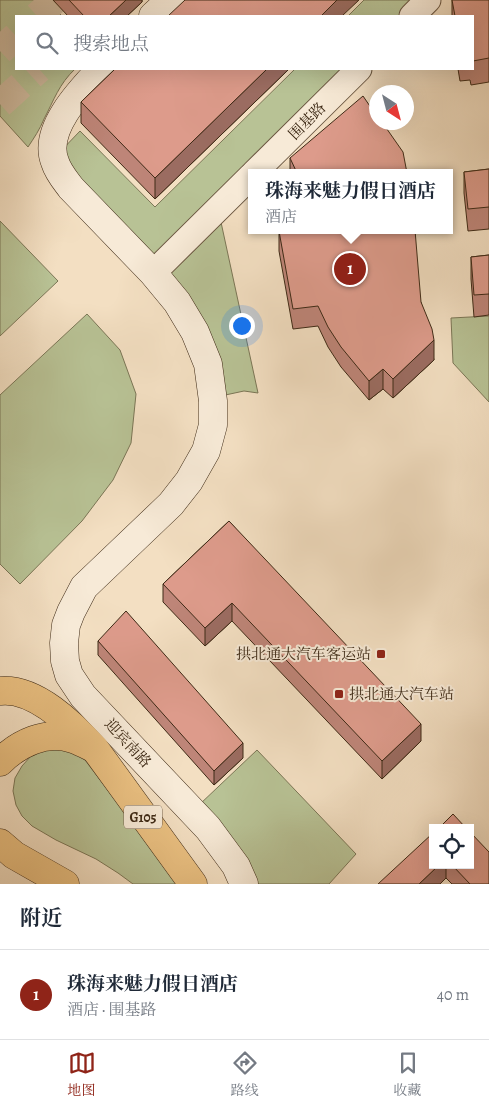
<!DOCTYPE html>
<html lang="zh">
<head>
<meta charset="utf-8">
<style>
  body { margin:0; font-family:Alegreya,"Noto Serif SC",serif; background:#f6f6f7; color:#1f2937 }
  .controls { position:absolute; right:15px; bottom:15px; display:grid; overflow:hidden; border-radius:0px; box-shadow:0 5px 20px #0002 }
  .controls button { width:45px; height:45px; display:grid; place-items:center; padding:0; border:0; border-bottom:1px solid #e0e1e3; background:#fff; color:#1f2937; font:25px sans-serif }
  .compass { position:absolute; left:369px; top:85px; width:45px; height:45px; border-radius:50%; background:#fff; box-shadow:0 5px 20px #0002; rotate:144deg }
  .you { position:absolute; left:241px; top:325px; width:18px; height:18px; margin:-12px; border:4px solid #fff; border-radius:50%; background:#1a73e8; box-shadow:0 0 0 8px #1a73e833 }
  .badge { display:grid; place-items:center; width:32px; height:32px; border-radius:50%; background:#8f2418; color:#fff; font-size:16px; font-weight:700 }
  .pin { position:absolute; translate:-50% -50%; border:2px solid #fff; box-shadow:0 1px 5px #0006 }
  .popup { position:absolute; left:248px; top:169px; width:205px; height:65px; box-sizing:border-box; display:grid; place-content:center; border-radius:0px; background:#fff; filter:drop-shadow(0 1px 4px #0005); font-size:16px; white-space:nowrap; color:#747a83 }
  .popup b { font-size:19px; color:#1f2937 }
  .popup::after { content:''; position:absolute; left:50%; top:100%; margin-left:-10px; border:10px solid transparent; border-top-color:#fff }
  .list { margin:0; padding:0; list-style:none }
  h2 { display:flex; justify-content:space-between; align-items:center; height:65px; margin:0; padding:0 20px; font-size:21px }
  h2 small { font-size:16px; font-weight:400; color:#747a83 }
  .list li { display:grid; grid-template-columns:32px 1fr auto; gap:15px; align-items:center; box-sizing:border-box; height:90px; padding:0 20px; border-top:1px solid #e0e1e3 }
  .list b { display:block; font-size:19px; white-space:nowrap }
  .list p { margin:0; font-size:16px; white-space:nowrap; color:#747a83 }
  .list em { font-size:16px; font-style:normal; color:#747a83 }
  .icon { flex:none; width:28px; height:28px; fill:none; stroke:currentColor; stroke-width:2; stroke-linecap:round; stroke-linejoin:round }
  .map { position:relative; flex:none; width:489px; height:884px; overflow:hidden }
  .search { position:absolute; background:#fff; box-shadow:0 5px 20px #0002; left:15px; right:15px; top:15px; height:55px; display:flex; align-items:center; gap:12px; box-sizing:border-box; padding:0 18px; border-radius:0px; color:#747a83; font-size:19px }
  .sheet { height:155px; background:#fff }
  nav { display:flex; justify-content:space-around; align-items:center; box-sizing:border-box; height:70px; border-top:1px solid #e0e1e3; background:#fff; font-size:14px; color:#747a83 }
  nav a { display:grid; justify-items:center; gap:2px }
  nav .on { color:#8f2418 }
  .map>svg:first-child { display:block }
</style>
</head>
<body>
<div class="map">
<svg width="489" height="884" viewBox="0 0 489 884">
  <rect width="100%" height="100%" fill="#f3dfc2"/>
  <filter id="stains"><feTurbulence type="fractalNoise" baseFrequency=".004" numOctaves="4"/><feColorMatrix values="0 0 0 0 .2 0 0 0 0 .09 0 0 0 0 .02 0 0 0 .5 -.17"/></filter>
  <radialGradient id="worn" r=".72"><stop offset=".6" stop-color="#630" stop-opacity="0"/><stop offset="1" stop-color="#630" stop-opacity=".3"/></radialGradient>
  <g fill="#b8c295" stroke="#7b7656">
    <path d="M0,0H46L62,16H16V69H75C59,84 54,100 44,119C40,129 34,138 28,147L0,116Z"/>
    <polygon points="364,0 420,0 404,16 348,16"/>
    <polygon points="295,69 351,69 153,266 57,155 80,131 155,207"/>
    <polygon points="219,213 258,393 244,391 216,397 158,273"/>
    <polygon points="0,221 58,281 0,336"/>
    <polygon points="87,314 120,350 136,394 131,443 113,480 82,521 20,584 0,564 0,395"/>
    <polygon points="489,316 489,402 453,363 451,318"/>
    <polygon points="59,749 73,752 85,760 179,884 133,884 118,873 96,859 56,840 32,826 22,816 16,805 13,791 15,778 22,766 31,756 44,750"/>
    <polygon points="257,750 356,854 329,884 255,884 199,805"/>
  </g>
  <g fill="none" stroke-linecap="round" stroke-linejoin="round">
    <g stroke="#cfbba0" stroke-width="28" stroke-dasharray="28 14" stroke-linecap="butt">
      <polyline points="37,16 55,0"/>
      <polyline points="0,51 16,36"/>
      <polyline points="0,104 39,69"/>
    </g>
    <g stroke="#6b5741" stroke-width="27">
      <g id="street">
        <polyline points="412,16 428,0"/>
        <polyline points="254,173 359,69"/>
        <polyline points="153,273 251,176"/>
      </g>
    </g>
    <g stroke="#3e2a16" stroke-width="29">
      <g id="secondary">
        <polyline points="153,16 170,0"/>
        <path d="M101,69C81,90 42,130 55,162C58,172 65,180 71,188L153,273L177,302L195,332L208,364L213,401V425L206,451L189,481L171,504L84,587L71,612L66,625L64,643L65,661L69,675L83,696L208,828L236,866L244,884"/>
      </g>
    </g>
    <g stroke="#3e2a16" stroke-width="29">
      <g id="highway">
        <path d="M0,691C35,687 73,725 95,749L193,884"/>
        <path d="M0,762C19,743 46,730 73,739C79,741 85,744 91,747"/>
        <polyline points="0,843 14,855 65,884"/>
      </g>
    </g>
    <use href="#street" stroke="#f7ead7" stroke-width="25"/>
    <use href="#secondary" stroke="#f7ead7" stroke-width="28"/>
    <use href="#highway" stroke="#eac081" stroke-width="28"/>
  </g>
  <g fill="#be8578" stroke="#3e2a16">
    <polygon points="53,0 142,0 142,2 127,16 68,16"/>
    <polygon points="452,0 489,0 489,82 471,85 470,80 460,81 458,69 473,69 473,16 452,16"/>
    <polygon points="115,69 289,69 155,199 81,123 81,102"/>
    <polygon points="290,158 407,173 290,173"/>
    <polygon points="489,169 489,229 468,231 464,193 464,172"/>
    <polygon points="279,231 421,302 434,360 393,398 383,389 369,400 341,367 328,347 318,326 293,329 279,251"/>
    <polygon points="489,255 489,315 474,317 471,279 471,257"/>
    <polygon points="229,521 421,741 382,779 232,621 205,646 163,602 163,584"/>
    <polygon points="98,641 243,758 214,785 98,655"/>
    <polygon points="433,865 470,865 489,884 452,884"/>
  </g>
  <g fill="#9b6c61" stroke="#3e2a16">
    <polygon points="126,0 142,0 142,2 127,16 109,16"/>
    <polygon points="337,0 359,0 342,16 321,16"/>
    <polygon points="267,69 289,69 155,199 155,178"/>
    <polygon points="434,340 434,360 393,398 393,379"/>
    <polygon points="383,369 383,389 369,400 369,381"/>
    <polygon points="232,603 232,621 205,646 205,628"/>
    <polygon points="421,724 421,741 382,779 382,761"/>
    <polygon points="243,743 243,758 214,785 214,771"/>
    <polygon points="439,865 446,865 446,878 440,884 419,884"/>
  </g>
  <g fill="#dd9b8b" stroke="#3e2a16">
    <polygon points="69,0 126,0 109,16 84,16"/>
    <polygon points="185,0 337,0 321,16 168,16"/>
    <polygon points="452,0 489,0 489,58 473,61 473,16 455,16"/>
    <polygon points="115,69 267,69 155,178 81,102"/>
    <polygon points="363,96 376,115 376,122 382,122 403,152 407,173 297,173 290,158"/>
    <polygon points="489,169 489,207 468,209 464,172"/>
    <polygon points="281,230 415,230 421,302 432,329 434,340 393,379 383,369 369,381 341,347 328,327 318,306 293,309 279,231"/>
    <polygon points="489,255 489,294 474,295 471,257"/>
    <polygon points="229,521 421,724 382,761 232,603 205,628 163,584"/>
    <polygon points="126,611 243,743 214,771 98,641"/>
    <polygon points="453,814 466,828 439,828"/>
    <polygon points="470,832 489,852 489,884 470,884 452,865 470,865"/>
    <polygon points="433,833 433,865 439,865 419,884 378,884"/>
  </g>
  <g fill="#8f2418" stroke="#f7ead7" stroke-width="2">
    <rect x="376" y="649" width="10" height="10" rx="2.5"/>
    <rect x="334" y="689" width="10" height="10" rx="2.5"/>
  </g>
  <g text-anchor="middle" stroke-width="4" stroke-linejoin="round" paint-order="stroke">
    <rect fill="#f7ead7" stroke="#766450" stroke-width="1" x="124" y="805.5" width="38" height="23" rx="4"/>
    <g font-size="14" font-weight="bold" fill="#3e2a16">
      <text x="143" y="822">G105</text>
    </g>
    <g font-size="15" fill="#3e2a16" stroke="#f7ead7">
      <text transform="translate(307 121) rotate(-45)" y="5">围基路</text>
      <text transform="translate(128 743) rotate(47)" y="5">迎宾南路</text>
    </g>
    <g font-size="15" fill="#3e2a16" stroke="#f7ead7" text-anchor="end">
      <text x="371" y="659">拱北通大汽车客运站</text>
      <text x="349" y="699" text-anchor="start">拱北通大汽车站</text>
    </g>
  </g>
  <rect width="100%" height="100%" filter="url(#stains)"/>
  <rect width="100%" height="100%" fill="url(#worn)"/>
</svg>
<div class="controls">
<button><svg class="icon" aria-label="locate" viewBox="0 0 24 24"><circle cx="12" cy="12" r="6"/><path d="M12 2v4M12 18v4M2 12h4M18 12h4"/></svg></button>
</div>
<svg class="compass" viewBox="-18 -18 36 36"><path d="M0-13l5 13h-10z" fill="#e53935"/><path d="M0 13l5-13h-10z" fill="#747a83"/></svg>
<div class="you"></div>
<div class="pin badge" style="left:350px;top:269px">1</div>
<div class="popup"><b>珠海来魅力假日酒店</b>酒店</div>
<div class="search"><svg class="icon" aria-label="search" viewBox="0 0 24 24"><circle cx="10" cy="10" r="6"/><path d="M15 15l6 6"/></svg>搜索地点</div>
</div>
<section class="sheet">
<h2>附近<small></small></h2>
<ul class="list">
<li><span class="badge">1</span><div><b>珠海来魅力假日酒店</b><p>酒店 · 围基路</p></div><em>40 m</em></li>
</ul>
</section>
<nav>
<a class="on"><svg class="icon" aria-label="map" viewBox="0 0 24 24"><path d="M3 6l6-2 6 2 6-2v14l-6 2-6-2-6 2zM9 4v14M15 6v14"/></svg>地图</a>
<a><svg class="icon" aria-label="directions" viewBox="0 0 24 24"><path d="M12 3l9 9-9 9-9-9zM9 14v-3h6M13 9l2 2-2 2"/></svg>路线</a>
<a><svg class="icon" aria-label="saved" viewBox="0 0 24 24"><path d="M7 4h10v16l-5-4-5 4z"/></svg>收藏</a>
</nav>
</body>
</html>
